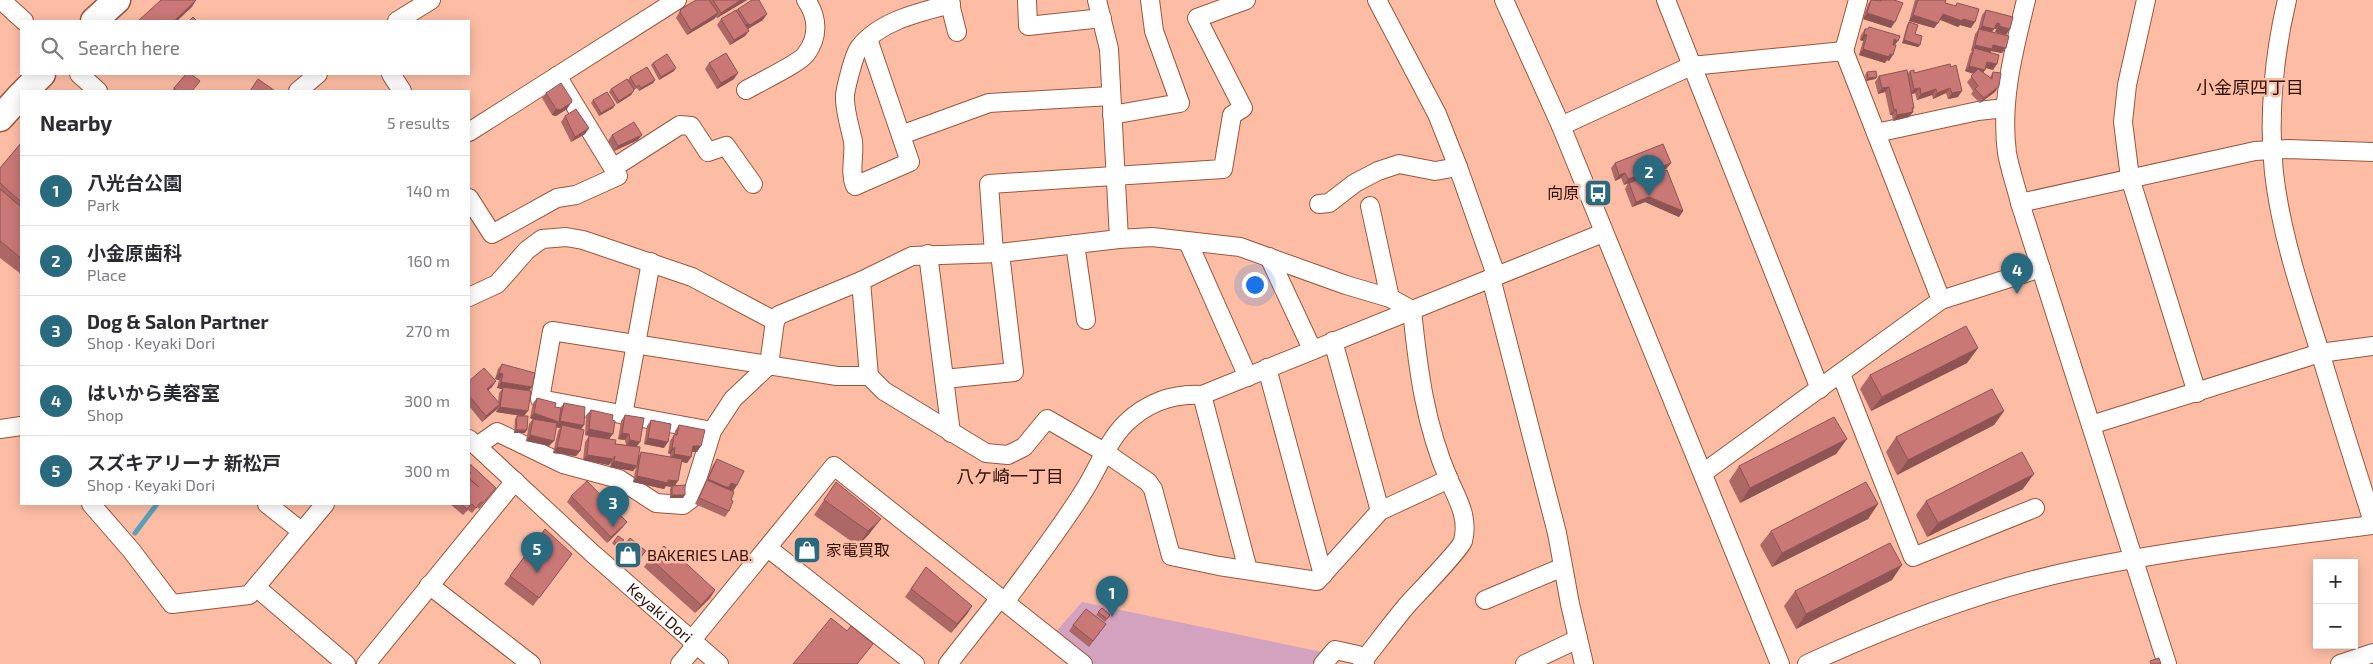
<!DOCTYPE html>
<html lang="en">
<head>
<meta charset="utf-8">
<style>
  body { margin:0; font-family:"Exo 2","Noto Sans JP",sans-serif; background:#f7f7f7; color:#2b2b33 }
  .controls { position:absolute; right:15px; bottom:15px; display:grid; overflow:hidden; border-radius:0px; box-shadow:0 2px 12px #0003 }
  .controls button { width:45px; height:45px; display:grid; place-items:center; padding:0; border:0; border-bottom:1px solid #e1e1e2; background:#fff; color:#2b2b33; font:25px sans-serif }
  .you { position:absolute; left:1254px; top:284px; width:18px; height:18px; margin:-12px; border:4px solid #fff; border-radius:50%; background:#1a73e8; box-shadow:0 0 0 8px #1a73e833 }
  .badge { display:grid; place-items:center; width:32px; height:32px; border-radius:50%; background:#296a7e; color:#fff; font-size:16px; font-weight:700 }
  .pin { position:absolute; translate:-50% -41px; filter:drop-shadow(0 1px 2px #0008) }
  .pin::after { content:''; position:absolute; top:26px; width:18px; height:15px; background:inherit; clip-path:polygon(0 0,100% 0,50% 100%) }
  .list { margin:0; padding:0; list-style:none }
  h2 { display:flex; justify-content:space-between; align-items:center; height:65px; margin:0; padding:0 20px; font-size:21px }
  h2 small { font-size:16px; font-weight:400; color:#7c7c81 }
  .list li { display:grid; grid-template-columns:32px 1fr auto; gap:15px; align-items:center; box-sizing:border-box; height:70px; padding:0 20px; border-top:1px solid #e1e1e2 }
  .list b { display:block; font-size:19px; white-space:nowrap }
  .list p { margin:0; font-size:16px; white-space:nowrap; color:#7c7c81 }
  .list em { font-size:16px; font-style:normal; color:#7c7c81 }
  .icon { flex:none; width:28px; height:28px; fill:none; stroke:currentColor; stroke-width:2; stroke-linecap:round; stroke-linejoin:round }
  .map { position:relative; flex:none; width:2373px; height:664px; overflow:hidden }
  .search { position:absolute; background:#fff; box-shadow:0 2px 12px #0003; left:20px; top:20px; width:450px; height:55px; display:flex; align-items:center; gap:12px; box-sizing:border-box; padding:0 18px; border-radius:0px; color:#7c7c81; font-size:19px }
  .panel { position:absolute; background:#fff; box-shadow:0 2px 12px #0003; left:20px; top:90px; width:450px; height:415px; border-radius:0px }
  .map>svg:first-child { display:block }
</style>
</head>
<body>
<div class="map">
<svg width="2373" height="664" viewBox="0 0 2373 664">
  <rect width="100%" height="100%" fill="#fdbda5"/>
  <polygon fill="#d2a2bf" points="1082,602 1322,652 1312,664 1094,664 1055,633"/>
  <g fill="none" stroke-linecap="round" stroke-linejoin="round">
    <polyline stroke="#59a1b9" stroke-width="5" points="135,533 157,504"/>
    <g stroke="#9b5539" stroke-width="20">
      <g id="minor">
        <polyline points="1,0 24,21"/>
        <polyline points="949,0 957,32"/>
        <polyline points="1027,0 1028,26 1102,18"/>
        <polyline points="1097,0 1109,49 1119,239"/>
        <polyline points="1377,0 1437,114 1458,167 1496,275"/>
        <polyline points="1504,0 1561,126 1780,664"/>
        <polyline points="1666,0 1820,389"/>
        <path d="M2026,0C2014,50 2000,101 2007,153C2010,170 2016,186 2020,203L2167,664"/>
        <polyline points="2146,0 2127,85 2123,122 2130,178 2197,393"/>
        <path d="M2287,0C2274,54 2268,117 2274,173C2281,234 2301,293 2320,352C2337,409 2355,465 2373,522"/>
        <polyline points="397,21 431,0"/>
        <path d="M868,39L910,162L855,186C849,172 855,156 853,141C850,127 844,109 845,95C846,87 854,54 859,48C879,21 920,12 951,4"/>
        <polyline points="1844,51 1858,0"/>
        <polyline points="79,74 98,91"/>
        <polyline points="391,74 402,91"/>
        <path d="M746,90C758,83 800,63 806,54C819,37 818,17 806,0"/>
        <polyline points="298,91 318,74"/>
        <polyline points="1112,115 1180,103 1154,31 1150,0"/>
        <polyline points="1561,126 1691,66 1844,51 1941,300"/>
        <polyline points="469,132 677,0"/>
        <polyline points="1876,133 1978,111 2005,108"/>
        <polyline points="901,135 989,103 1111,96"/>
        <polyline points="613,168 680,125 691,126 708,152 726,146 753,184"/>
        <polyline points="469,198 492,234 557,198 576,195 618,176 557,76"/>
        <polyline points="2020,203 2255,151 2288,149 2373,152"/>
        <polyline points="1319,204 1329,203 1355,183 1378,171 1399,164 1435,171 1458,167"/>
        <polyline points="1370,206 1390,298"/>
        <polyline points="1188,242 1248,377"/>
        <polyline points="1075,244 1086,320"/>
        <polyline points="994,253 989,184 1223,169 1232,115 1243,108 1197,18 1246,0"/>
        <polyline points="928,254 951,433"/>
        <polyline points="1269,257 1312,349"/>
        <polyline points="1491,278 1557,533 1570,604 1584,664"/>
        <polyline points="861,281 869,376"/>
        <path d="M469,297L497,284L527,250L542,239L566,237L583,240L692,277L775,321L779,315L861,281L912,256L1000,253L1119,239L1152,237L1240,247L1346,285L1390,298L1412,310C1418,369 1425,425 1449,480C1458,500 1469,518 1463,541C1460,550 1417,594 1408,604C1392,623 1378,642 1363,661"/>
        <polyline points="1333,341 1380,511"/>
        <polyline points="1267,368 1323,575"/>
        <polyline points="1841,374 1913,557 2035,508"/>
        <polyline points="944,379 1014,372 1000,253"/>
        <polyline points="1202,395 1248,570"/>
        <polyline points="623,415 651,262"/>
        <polyline points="2091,425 2320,353 2373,346"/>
        <polyline points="0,429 21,426"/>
        <polyline points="712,431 540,399 552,331 837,376 869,376 884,391 986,453 1008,455 1024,447 1047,419 1106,453 1148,482 1153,489 1171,556 1219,566 1317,581 1380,511 1449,479"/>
        <path id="s1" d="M469,439L592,553L719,664"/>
        <polyline points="477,446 497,432 563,464 619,479 656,503 683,505 691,499 712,431 733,399 769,365 775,321"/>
        <polyline points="1703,473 1941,300 2041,268"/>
        <polyline points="91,504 131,550 172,604 249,595 325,504"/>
        <polyline points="267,504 301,531"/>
        <polyline points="768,548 915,664"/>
        <polyline points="429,585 531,664"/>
        <polyline points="256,587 346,664"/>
        <polyline points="1485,600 1563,567"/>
        <path d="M1005,602C1032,565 1061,528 1085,489C1098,468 1108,441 1125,424C1146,403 1173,393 1202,395L1603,233"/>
        <polyline points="691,641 834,466 1083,664"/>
        <polyline points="366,664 515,481"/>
        <polyline points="680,664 696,645"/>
        <polyline points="948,664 1000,598"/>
        <polyline points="1323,664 1335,650 1358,655 1365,664"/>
        <polyline points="1525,664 1578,639"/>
        <path d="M1807,664C1892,625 1979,591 2071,571C2170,550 2272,538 2373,525"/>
        <polyline points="2340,664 2373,653"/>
      </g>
    </g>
    <g stroke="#9b5539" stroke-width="29">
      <g id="highway">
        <polyline points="94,21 117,0"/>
        <polyline points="25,91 42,74"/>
        <polyline points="0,118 21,95"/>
      </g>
    </g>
    <use href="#minor" stroke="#fff" stroke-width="18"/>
    <use href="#highway" stroke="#fff" stroke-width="26"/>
  </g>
  <g fill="#ad6765">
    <polygon points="696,0 747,0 717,18 716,17 714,19 687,35 676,18 681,9"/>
    <polygon points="1871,0 1894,0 1891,28 1863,19 1868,4"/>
    <polygon points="1915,0 1946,0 1945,3 1955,6 1957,3 1971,28 1960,25 1958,27 1940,20 1934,28 1909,21"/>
    <polygon points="738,9 763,20 748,29 745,36 730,45 717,25 721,19 736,10"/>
    <polygon points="1986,10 2013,17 2006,35 1995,32 1996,29 1994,29 1992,32 2002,53 1991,51 1990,53 1993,70 1986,68 1983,73 1990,77 1993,72 1995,92 1980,103 1971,94 1973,91 1967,82 1974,74 1965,71 1970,54 1972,51 1971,51 1975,34 1978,30 1982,15"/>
    <polygon points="1909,22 1920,45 1918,47 1902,43 1907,25"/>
    <polygon points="1869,27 1895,45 1889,61 1887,60 1885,63 1859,55 1863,41 1860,40 1861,35 1865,29 1867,29"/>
    <polygon points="653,63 674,71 659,80 651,65"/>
    <polygon points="709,63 734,79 717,89 705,69"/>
    <polygon points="1950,64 1958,97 1948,99 1946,93 1933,99 1932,95 1917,100 1915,93 1912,94 1913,112 1909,117 1893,121 1892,115 1890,115 1885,92 1878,94 1875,82 1879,76 1907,74 1910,71 1914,73"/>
    <polygon points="1867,72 1877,77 1875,79 1866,81 1865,75"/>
    <polygon points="630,77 655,80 653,83 639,91 637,88 634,90 634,89 633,92 631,95 617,104 609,92 611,89 628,80"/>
    <polygon points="174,88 192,91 172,91"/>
    <polygon points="546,93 567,109 556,116 552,115 542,98"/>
    <polygon points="593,100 613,108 599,116 591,103"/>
    <polygon points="565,116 589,128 585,134 571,142 561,122"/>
    <polygon points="612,135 638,140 614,151 608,141"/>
    <polygon points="21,143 21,274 0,258 0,168"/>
    <polygon points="1615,163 1671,163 1666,169 1633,181 1683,211 1679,217 1645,202 1632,207 1625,189 1628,183 1624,185 1621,178 1615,181 1611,168"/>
    <polygon points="1978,348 1967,363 1871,411 1860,389 1870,375"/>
    <polygon points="502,364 529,391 524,416 525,433 514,433 515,419 517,416 521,416 496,412 497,409 482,422 469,406 469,381 496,381 492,387 488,390 498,402 499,393 502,389 497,388 499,380 495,379 498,369"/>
    <polygon points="537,398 555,407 560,408 564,403 584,425 581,429 580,451 576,456 553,453 558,431 560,428 556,427 549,446 526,441 529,424 533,419 530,418 533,403"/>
    <polygon points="591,410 610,439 615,444 626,445 625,440 618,439 621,421 625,415 640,442 637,446 638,457 641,452 670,457 670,454 668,453 670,441 674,435 675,431 679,425 697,452 692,452 691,457 687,463 682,462 675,486 683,498 670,498 670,489 671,487 666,486 664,489 633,482 636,467 633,471 610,467 611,463 609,465 583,460 585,442 589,436 599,438 585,435 586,415"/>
    <polygon points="2004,411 1994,425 1897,475 1886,452 1896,437"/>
    <polygon points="651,420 664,448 644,444 647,426"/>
    <polygon points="1847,439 1836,454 1740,503 1729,481 1739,466"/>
    <polygon points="717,459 737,485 733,491 728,489 731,500 729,511 725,517 695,504 713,465"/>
    <polygon points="469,463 496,488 479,509 477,507 472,513 468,510 463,515 450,504 469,504"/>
    <polygon points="836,482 870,533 858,546 814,515"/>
    <polygon points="2023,489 1927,537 1916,515 1926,501"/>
    <polygon points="571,496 623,527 607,543 567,502"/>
    <polygon points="1878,504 1868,519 1772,567 1760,545 1771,531"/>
    <polygon points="545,529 572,554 533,606 504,584"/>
    <polygon points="624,540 617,548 612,543 614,541"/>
    <polygon points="626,543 646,551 636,565 620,551"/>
    <polygon points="650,558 715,590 710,598 695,613 644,567"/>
    <polygon points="926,567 972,606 967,614 951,633 905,597"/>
    <polygon points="1892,580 1796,629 1784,606 1795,591"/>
    <polygon points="1102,608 1110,615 1105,622 1096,615"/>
    <polygon points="1106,624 1089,647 1069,631 1073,625"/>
  </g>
  <g fill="#8d5453">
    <polygon points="196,0 192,7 177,21 174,21"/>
    <polygon points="741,0 747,0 717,18 721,13"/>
    <polygon points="718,13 714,19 687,35 691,30"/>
    <polygon points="1867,13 1895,22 1891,28 1863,19"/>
    <polygon points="767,14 763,20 746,30 743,29 747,23"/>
    <polygon points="1943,14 1975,22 1971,28 1960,25 1958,27 1939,19"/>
    <polygon points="1913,15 1938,23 1934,28 1909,21"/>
    <polygon points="1997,23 2000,24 1996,29 1994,29 1990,35 1979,30 1982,26"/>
    <polygon points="1999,26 2010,29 2006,35 1995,32"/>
    <polygon points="749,31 745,36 730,45 734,40"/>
    <polygon points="1864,34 1867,35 1863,41 1860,40"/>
    <polygon points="1894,39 1898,41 1894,46 1890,45"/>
    <polygon points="1904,40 1920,45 1918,47 1902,43"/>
    <polygon points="1975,45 1993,45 2006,48 2002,53 1991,51 1988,55 1974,48 1971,51"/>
    <polygon points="1863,49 1893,55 1889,61 1887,60 1885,63 1859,55"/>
    <polygon points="1987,62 1997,64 1993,70 1983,67"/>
    <polygon points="1969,66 1985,70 1981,76 1965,71"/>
    <polygon points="676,68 674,71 659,80 661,77"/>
    <polygon points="738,73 734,79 717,89 721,83"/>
    <polygon points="1877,77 1875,79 1866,81 1868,78"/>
    <polygon points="655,80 653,83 639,91 641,88"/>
    <polygon points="1999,86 1995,92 1980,103 1984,98"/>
    <polygon points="1889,87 1885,92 1878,94 1882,88"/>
    <polygon points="1920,88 1915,93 1910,95 1914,89"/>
    <polygon points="1950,88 1946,93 1933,99 1937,93"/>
    <polygon points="1936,89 1932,95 1917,100 1921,94"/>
    <polygon points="1962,91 1958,97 1948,99 1952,93"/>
    <polygon points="633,92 631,95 617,104 619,101"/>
    <polygon points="571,103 567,109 556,116 552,115 556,109"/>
    <polygon points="615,105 613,108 599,116 601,113"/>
    <polygon points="1912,108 1914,108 1912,112 1913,112 1909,117 1893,121 1897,115"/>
    <polygon points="1896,109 1892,115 1890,115 1894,110"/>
    <polygon points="589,128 585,134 571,142 575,137"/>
    <polygon points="642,135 638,140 614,151 618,146"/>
    <polygon points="1671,163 1666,169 1624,185 1628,179"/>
    <polygon points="1625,173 1621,178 1615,181 1619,175"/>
    <polygon points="1649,197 1683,211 1679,217 1645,202 1632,207 1636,202"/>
    <polygon points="1978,348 1967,363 1871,411 1882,397"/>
    <polygon points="499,373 503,374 499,380 495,379"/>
    <polygon points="496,381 492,387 483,395 487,389"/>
    <polygon points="501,382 532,387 528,393 503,387 502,389 497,388"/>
    <polygon points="500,404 496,410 482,422 486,416"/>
    <polygon points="500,407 528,411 524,416 496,412"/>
    <polygon points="2004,411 1994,425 1897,475 1908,460"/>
    <polygon points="534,413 559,422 555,428 530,418"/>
    <polygon points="560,421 584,425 580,431 562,425 560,428 556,427"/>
    <polygon points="589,429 613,434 609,439 585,435"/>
    <polygon points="516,430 527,430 525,433 514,433"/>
    <polygon points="622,433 629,434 625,440 618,439"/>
    <polygon points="530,435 554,441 549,446 526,441"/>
    <polygon points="648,438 668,442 664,448 644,444"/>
    <polygon points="1847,439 1836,454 1740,503 1750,488"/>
    <polygon points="630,440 640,442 636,447 626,446"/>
    <polygon points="693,446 701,446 697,452 689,452"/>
    <polygon points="557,447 580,451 576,456 553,453"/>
    <polygon points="672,448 675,448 670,454 668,453"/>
    <polygon points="674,454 691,457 687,463 670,459"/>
    <polygon points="587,455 613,459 609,465 583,460"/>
    <polygon points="614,461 637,466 633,471 610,467"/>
    <polygon points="2034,474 2023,489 1927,537 1938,523"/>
    <polygon points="637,476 668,480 678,481 674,487 666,486 664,489 633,482"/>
    <polygon points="708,479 731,483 737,485 733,491 728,489 725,493 707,482"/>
    <polygon points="672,495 685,495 683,498 670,498"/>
    <polygon points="1878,504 1868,519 1772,567 1782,553"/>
    <polygon points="881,519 870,533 858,546 868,531"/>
    <polygon points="627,522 623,527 607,543 611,537"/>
    <polygon points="1902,565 1892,580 1796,629 1806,614"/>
    <polygon points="715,590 710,598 695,613 701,605"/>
    <polygon points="972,606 967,614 951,633 957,624"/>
  </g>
  <g fill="#c97876" stroke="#8d5453">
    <polygon points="161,0 196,0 174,21 138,21"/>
    <polygon points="696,0 709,0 718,13 691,30 680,12 681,9"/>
    <polygon points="713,0 741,0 721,13"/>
    <polygon points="752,0 759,0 767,14 750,25 747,23 738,9"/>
    <polygon points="1871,0 1881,1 1881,0 1894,0 1903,3 1895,22 1867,13"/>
    <polygon points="1918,0 1946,0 1945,3 1956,6 1957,3 1979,9 1975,22 1963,19 1962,21 1943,14 1938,23 1913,15"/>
    <polygon points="736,10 749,31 734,40 721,19"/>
    <polygon points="1986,10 2013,17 2010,29 1999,26 2000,24 1997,23 1994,29 1982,26"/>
    <polygon points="193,17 197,21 189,21"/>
    <polygon points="1909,22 1918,25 1915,34 1922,36 1920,45 1904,40"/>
    <polygon points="1869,27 1900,36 1898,41 1894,39 1893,45 1896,45 1893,55 1890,54 1889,57 1863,49 1867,35 1864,34 1865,29 1868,29"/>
    <polygon points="1979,29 2009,36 2006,48 1993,45 1992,49 1975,45"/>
    <polygon points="1974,48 1999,55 1997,64 1987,62 1985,70 1969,66"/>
    <polygon points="726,53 738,73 721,83 709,63"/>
    <polygon points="667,54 676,68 661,77 653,63"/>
    <polygon points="1950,64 1951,67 1956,65 1962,91 1952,93 1950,88 1937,93 1936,89 1921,94 1920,88 1914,89 1910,71 1914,70 1914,73"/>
    <polygon points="647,67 655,80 641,88 639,85 636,87 630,77"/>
    <polygon points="1978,69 1992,79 1993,72 2001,73 1999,86 1984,98 1975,89 1978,86 1971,76"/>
    <polygon points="1907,70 1914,108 1912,108 1913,112 1897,115 1896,109 1894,110 1889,87 1882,88 1879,76"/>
    <polygon points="1876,71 1877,77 1868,78 1867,72"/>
    <polygon points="186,74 191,74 200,81 192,91 178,91 174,88"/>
    <polygon points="258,79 275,91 250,91"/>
    <polygon points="627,79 634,89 633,92 619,101 611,89"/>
    <polygon points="561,83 572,100 571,103 560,110 556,109 546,93"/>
    <polygon points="607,92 615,105 601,113 593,100"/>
    <polygon points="576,109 589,128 575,137 565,116"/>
    <polygon points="634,122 642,135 618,146 612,135"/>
    <polygon points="21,143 21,202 0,183 0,168"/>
    <polygon points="1663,144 1671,163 1628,179 1625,173 1619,175 1615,163"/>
    <polygon points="1667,170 1683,211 1649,197 1636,202 1629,183"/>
    <polygon points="0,189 21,207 21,258 0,241"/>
    <polygon points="1966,326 1978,348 1882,397 1870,375"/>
    <polygon points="502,364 535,373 532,387 501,382 503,374 499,373"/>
    <polygon points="484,368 496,381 487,389 500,404 486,416 469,396 469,381"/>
    <polygon points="503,387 531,391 528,411 500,407"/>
    <polygon points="1992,389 2004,411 1908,460 1896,437"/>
    <polygon points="537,398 556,403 555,407 561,408 559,422 534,413"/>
    <polygon points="564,403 585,407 584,425 581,425 560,421"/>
    <polygon points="591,410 613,415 612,420 615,421 613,434 589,429"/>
    <polygon points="625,415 644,418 640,442 630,440 629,434 622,433"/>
    <polygon points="517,416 528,416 527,430 516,430"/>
    <polygon points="1834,417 1847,439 1750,488 1739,466"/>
    <polygon points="533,419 557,423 554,441 530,435"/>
    <polygon points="651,420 671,424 668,442 648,438"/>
    <polygon points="562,425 584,430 580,451 557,447"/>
    <polygon points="679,425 705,430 701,446 693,446 691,457 674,454 675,448 672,448 674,435 677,435"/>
    <polygon points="589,436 616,440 615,444 640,447 637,466 614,461 615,456 613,459 587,455"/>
    <polygon points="641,452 682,459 678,481 668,480 668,483 637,476"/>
    <polygon points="2022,452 2034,474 1938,523 1926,501"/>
    <polygon points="717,459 744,471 737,485 731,483 729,487 726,487 708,479"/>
    <polygon points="469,463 496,488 483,503 481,502 476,508 472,504 467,509 461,504 469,504 469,479 479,487 469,478 469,475 471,473 469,471"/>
    <polygon points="707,480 734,492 731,500 733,501 729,511 699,498"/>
    <polygon points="587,481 627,522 611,537 571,496"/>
    <polygon points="836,482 881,519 868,531 824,500"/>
    <polygon points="1866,482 1878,504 1782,553 1771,531"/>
    <polygon points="685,485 685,495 672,495 672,486"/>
    <polygon points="545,529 572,554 539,598 510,576"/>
    <polygon points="618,536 624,540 619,545 614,541"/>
    <polygon points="630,538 646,551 641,556 626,543"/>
    <polygon points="1890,543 1902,565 1806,614 1795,591"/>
    <polygon points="664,546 676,557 678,556 715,590 701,605 650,558"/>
    <polygon points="926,567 972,606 957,624 911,589"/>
    <polygon points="1102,608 1110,615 1107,619 1098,612"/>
    <polygon points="1086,609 1106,624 1093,641 1073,625"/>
    <polygon points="831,618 847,631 851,626 873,644 857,664 793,664"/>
    <polygon points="2159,658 2161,664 2151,664 2150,661"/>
  </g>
  <defs>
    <g id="bus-square" transform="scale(1.4375)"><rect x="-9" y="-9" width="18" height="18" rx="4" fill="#296a7e" stroke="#fdbda5"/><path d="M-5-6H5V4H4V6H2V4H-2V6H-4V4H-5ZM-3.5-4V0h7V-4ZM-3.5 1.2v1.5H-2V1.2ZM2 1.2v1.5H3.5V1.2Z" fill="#fff"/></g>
    <g id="shop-square" transform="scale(1.4375)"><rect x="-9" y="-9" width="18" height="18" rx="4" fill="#296a7e" stroke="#fdbda5"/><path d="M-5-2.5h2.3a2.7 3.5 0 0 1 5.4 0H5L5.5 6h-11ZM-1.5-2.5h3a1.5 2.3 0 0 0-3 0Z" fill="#fff"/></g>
  </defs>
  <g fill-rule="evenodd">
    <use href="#bus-square" x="1598" y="193"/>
    <use href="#shop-square" x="807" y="550"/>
    <use href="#shop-square" x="628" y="555"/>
  </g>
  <g text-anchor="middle" stroke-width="5" stroke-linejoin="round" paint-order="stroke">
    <g font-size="16" fill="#301308" stroke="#fdbda5" text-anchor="start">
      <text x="1579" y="199" text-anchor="end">向原</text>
      <text x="826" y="556">家電買取</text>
      <text x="647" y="561">BAKERIES LAB.</text>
    </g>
    <g font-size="16" fill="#301308" stroke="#fdbda5">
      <text dy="6" stroke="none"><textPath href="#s1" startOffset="258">Keyaki Dori</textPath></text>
    </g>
    <g font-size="18" fill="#301308" stroke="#fdbda5">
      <text x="2250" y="94">小金原四丁目</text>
      <text x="1010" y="483">八ケ崎一丁目</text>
    </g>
  </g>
</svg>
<div class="controls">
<button>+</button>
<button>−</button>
</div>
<div class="you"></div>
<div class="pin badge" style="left:1112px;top:617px">1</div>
<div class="pin badge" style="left:1649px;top:196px">2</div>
<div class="pin badge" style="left:613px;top:527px">3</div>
<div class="pin badge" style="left:2017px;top:294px">4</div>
<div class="pin badge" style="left:537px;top:573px">5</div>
<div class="search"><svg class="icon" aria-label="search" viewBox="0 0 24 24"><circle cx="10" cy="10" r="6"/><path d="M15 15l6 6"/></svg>Search here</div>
<section class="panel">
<h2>Nearby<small>5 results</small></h2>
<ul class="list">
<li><span class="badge">1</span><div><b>八光台公園</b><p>Park</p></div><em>140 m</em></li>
<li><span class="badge">2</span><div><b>小金原歯科</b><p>Place</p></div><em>160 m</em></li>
<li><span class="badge">3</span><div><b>Dog &amp; Salon Partner</b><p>Shop · Keyaki Dori</p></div><em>270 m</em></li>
<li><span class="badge">4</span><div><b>はいから美容室</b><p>Shop</p></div><em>300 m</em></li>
<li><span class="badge">5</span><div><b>スズキアリーナ 新松戸</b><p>Shop · Keyaki Dori</p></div><em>300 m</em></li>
</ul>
</section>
</div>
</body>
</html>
